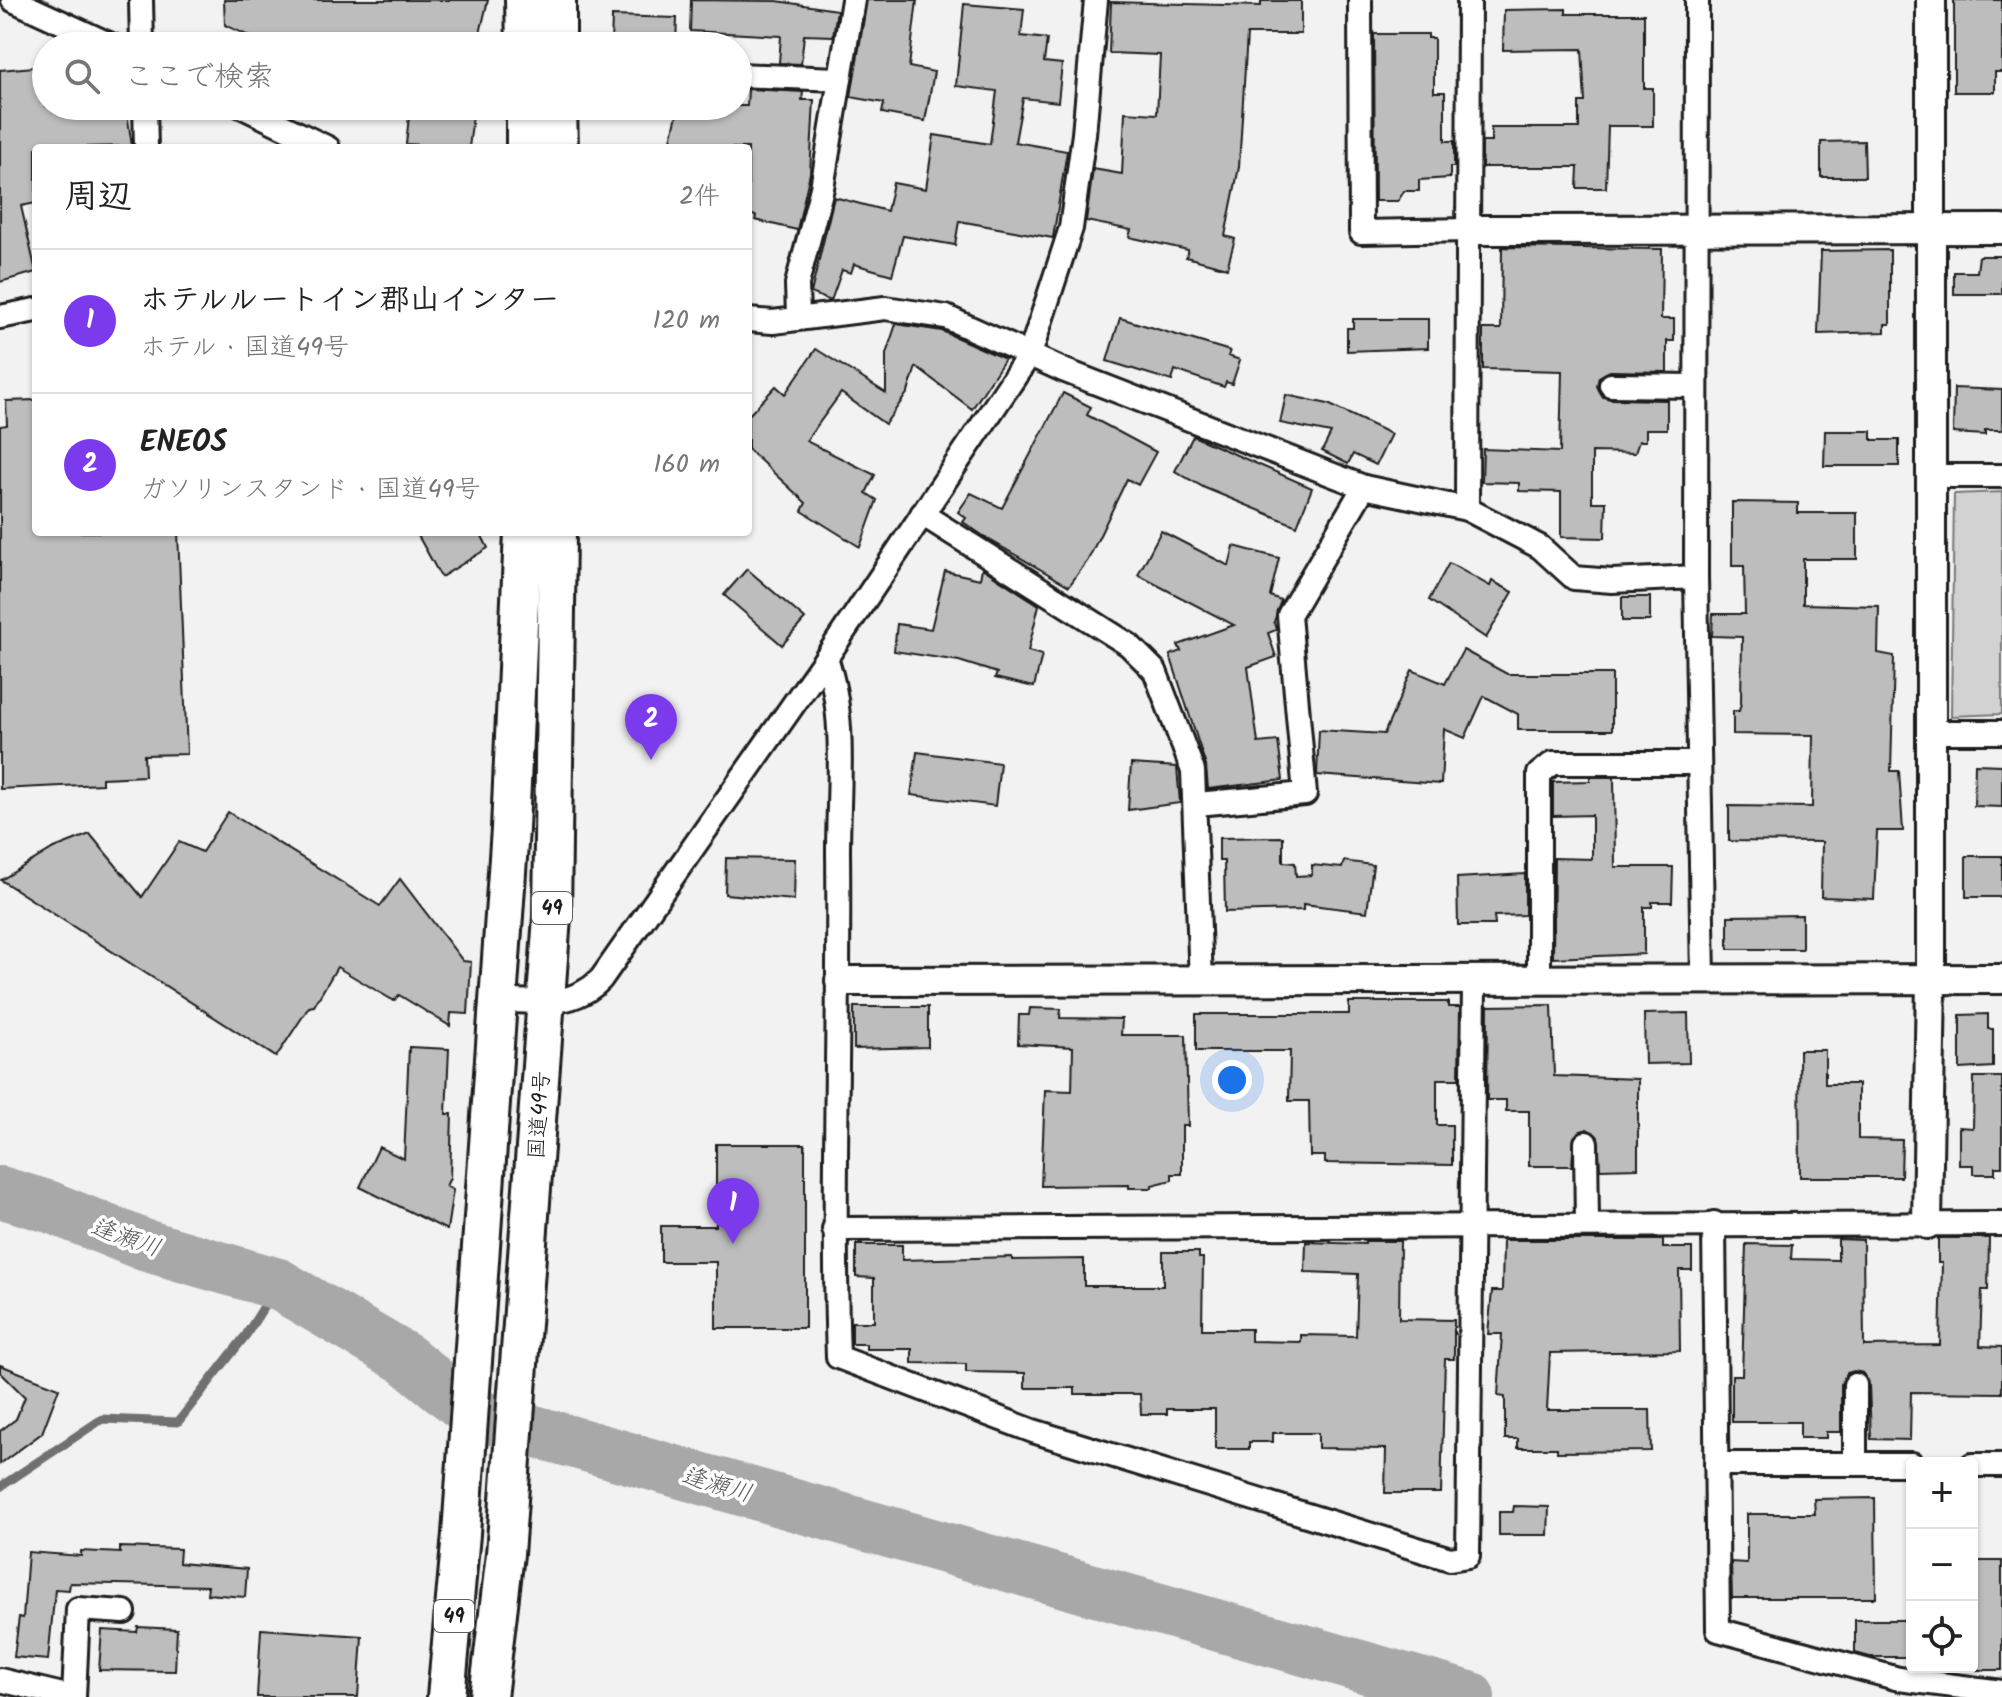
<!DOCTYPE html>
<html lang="ja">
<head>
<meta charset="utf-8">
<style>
  body { margin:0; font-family:Kalam,"Klee One",sans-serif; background:#f6f6f6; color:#222 }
  .controls { position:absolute; right:24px; bottom:24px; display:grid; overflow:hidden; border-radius:8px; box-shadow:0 2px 6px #0004 }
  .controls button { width:72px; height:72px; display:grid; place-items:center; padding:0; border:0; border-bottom:2px solid #e0e0e0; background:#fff; color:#222; font:40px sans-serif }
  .you { position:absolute; left:1232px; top:1080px; width:28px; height:28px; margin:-20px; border:6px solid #fff; border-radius:50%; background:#1a73e8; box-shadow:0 0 0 12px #1a73e833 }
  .badge { display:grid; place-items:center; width:52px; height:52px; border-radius:50%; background:#7c3aed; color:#fff; font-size:26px; font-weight:700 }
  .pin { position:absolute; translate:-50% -66px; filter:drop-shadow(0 2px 4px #0008) }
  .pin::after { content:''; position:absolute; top:42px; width:28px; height:24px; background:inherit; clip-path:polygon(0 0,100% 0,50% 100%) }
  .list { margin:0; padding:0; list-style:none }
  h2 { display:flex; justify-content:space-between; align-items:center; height:104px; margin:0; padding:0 32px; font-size:34px }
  h2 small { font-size:26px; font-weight:400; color:#767676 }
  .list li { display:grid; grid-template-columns:52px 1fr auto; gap:24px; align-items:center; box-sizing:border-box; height:144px; padding:0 32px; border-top:2px solid #e0e0e0 }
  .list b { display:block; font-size:30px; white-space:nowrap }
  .list p { margin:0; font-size:26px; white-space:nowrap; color:#767676 }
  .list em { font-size:26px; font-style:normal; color:#767676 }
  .icon { flex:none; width:44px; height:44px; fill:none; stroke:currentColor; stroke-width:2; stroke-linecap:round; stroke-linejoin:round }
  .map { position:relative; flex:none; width:2002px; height:1697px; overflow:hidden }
  .search { position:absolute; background:#fff; box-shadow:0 2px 6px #0004; left:32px; top:32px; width:720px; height:88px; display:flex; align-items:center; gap:20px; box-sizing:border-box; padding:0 28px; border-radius:44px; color:#767676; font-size:30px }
  .panel { position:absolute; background:#fff; box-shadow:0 2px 6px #0004; left:32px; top:144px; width:720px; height:392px; border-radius:8px }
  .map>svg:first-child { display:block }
</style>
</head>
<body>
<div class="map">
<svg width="2002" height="1697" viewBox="0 0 2002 1697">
  <rect width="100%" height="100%" fill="#f2f2f2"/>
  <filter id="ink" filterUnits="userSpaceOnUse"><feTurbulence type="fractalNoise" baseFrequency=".0125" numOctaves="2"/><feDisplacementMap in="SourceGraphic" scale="16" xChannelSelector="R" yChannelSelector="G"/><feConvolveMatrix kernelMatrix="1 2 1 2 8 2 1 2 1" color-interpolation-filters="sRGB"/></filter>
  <g filter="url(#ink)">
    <polygon fill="#d2d2d2" stroke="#777" stroke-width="2" points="2002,492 2002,714 1951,716 1954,494"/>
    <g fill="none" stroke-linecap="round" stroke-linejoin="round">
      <polyline stroke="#707070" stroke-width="9" points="0,1487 102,1419 178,1422 246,1335 278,1284"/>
      <polyline stroke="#a8a8a8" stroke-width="52" points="0,1192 50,1207 144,1245 278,1284 406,1359 474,1414 1469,1697"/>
    </g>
    <g fill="#bdbdbd" stroke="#1c1c1c" stroke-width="2">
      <polygon points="224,0 488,0 477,46 270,46 225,25"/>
      <polygon points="691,0 777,1 837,10 833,36 804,35 801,64 779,63 781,36 690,31"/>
      <polygon points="867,0 917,0 909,67 934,72 925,121 882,113 884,103 851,97"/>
      <polygon points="1954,0 2002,0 2002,72 1995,72 1995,92 1954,92"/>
      <polygon points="1261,1 1301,1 1301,34 1247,34 1239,167 1225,236 1235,239 1227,268 1186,257 1188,250 1129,237 1131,230 1086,221 1093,169 1122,174 1125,112 1157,114 1160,55 1109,53 1111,2 1261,6"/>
      <polygon points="964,4 1024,9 1021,36 1047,39 1044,62 1062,64 1058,102 1023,98 1015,142 1067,151 1053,238 959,221 955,245 903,236 892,275 854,264 851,273 842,270 831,301 811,293 834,197 887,211 893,183 926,189 934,135 990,144 997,91 956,86"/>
      <polygon points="1566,9 1566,14 1644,14 1644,88 1653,88 1653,126 1608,126 1606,188 1577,188 1578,167 1482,167 1482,142 1491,142 1491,128 1579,128 1579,102 1585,102 1582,49 1503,50 1504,10"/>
      <polygon points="612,16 677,18 676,46 611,46"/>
      <polygon points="1374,34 1428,34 1428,38 1434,38 1434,92 1445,92 1445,141 1454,141 1454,167 1450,167 1450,178 1419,180 1419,191 1404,191 1398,201 1375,201"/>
      <polygon points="46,66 46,106 126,106 132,146 36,148 36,203 21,206 36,272 0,282 0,70"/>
      <polygon points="748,89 803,92 802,100 814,100 810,173 797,230 755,220 756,216 748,214 748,148 669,148 679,106 747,106"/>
      <polygon points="410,107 473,115 469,148 406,144"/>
      <polygon points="1864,141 1865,177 1821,177 1821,142"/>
      <polygon points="1502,247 1662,249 1661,319 1674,319 1674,341 1667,341 1667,372 1610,371 1599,377 1597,386 1603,397 1610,399 1667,400 1667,429 1646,429 1646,441 1639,441 1635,453 1592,452 1592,502 1606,502 1605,538 1561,537 1561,492 1519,491 1519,483 1482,482 1483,449 1560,452 1562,371 1483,369 1483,329 1501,329"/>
      <polygon points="1890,250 1890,324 1885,324 1885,332 1818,334 1821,251"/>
      <polygon points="1979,256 2002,256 2002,294 1954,294 1954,272 1977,272"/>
      <polygon points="1120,318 1230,351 1228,356 1240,360 1232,384 1226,382 1224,387 1175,370 1172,381 1107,361"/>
      <polygon points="1353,319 1428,319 1428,348 1347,351 1347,328 1353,328"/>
      <polygon points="896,324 942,331 1005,359 972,409 916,367 908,392 885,424 841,393 806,441 875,475 866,493 877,500 860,547 802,511 806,503 748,449 748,416 776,386 785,394 816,349 886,393 886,354"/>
      <polygon points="1954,388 2002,390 2002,430 1985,430 1985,435 1953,433"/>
      <polygon points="1063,393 1091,407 1087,415 1156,452 1138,485 1127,479 1088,560 1069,586 988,539 963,522 966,518 958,512 971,493 1002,508"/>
      <polygon points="1286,395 1328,404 1391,434 1376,465 1353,454 1348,464 1322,451 1331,433 1280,423"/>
      <polygon points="36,400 36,532 178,532 187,754 144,755 145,776 102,778 102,784 0,789 0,426 7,425 6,401"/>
      <polygon points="1825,431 1872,431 1872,440 1899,440 1899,466 1824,466"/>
      <polygon points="1193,436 1312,488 1297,526 1205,488 1175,471"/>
      <polygon points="1732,502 1798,503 1798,513 1857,513 1857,559 1803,559 1803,604 1879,606 1878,653 1894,656 1891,771 1899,771 1903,831 1877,831 1874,899 1821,897 1822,842 1729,841 1729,806 1812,807 1813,735 1733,734 1733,711 1739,711 1741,703 1742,637 1712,636 1713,614 1745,614 1744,566 1732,566"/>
      <polygon points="1161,531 1229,566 1234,546 1279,558 1270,596 1281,600 1274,622 1276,630 1268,633 1276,657 1248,667 1258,743 1278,741 1283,780 1208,789 1206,766 1170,655 1181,651 1178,645 1234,625 1138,575"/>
      <polygon points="416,532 480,532 488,548 441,577"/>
      <polygon points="1449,563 1490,586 1492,581 1513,592 1486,638 1429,600"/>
      <polygon points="982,568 1039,605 1028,651 1042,655 1034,687 995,678 997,673 959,661 894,651 897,624 931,629 945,571 980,579"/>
      <polygon points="747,569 805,619 782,645 724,595"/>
      <rect x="1622" y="597" width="28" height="24"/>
      <polygon points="1463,650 1507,674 1612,674 1612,730 1518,730 1518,714 1484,696 1465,738 1444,729 1441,784 1317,775 1319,730 1384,734 1412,670 1445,684"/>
      <polygon points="917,752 1000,763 995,806 911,795"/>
      <polygon points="1131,764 1177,767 1180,803 1128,810"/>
      <polygon points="1975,764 2002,765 2002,807 1974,806"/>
      <polygon points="1590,777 1614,777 1615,867 1673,867 1672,902 1652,902 1652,907 1644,907 1644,954 1553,958 1554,858 1592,859 1592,815 1553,816 1553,782 1590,781"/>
      <polygon points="228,812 380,906 400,879 463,961 471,962 468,1014 451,1013 450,1026 399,995 394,1001 337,967 314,1006 309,1007 276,1057 1,880 52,849 90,834 142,897 179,842 202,852"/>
      <polygon points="1283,837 1283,862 1295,863 1296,876 1312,875 1312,865 1342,868 1344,861 1373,865 1367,912 1303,904 1303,910 1225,912 1224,861 1219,861 1219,838"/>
      <rect x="1966" y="856" width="36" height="41"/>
      <polygon points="726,858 795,859 794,900 725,894"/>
      <polygon points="1525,874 1525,915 1494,916 1495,925 1458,925 1457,878"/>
      <polygon points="1802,915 1802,949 1728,949 1728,916"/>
      <polygon points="1349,1002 1448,1002 1448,1007 1460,1007 1459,1079 1437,1079 1437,1125 1452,1125 1452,1165 1325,1163 1325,1156 1310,1156 1309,1101 1289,1101 1290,1051 1196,1051 1196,1014 1349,1014"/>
      <polygon points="1552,1005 1554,1076 1638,1079 1638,1168 1600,1169 1598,1137 1587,1129 1574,1137 1572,1166 1529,1166 1529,1111 1506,1111 1506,1100 1487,1100 1488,1006"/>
      <polygon points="854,1007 928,1007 928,1047 854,1049"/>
      <polygon points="1030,1008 1061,1009 1060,1018 1122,1019 1121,1035 1186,1035 1188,1126 1182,1126 1182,1174 1172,1174 1172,1180 1152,1185 1152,1188 1129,1188 1129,1185 1041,1186 1045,1090 1072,1091 1073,1047 1018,1044 1019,1015 1029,1015"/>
      <polygon points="1688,1013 1689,1063 1645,1064 1644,1014"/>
      <polygon points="1988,1014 1988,1029 1993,1029 1993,1067 1960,1069 1960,1015"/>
      <polygon points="409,1047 449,1049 446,1114 452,1114 450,1178 446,1186 453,1190 447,1230 360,1187 379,1147 404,1159"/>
      <polygon points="1799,1050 1825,1050 1825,1084 1858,1084 1858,1139 1902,1140 1901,1177 1800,1177"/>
      <polygon points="1974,1077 2002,1077 2002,1167 1995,1167 1995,1174 1973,1174 1973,1165 1959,1165 1959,1127 1973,1128"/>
      <polygon points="716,1144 805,1144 805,1328 716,1328 716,1262 661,1262 661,1226 716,1226"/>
      <polygon points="1938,1238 1989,1238 1988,1290 1982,1290 1980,1346 2002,1347 2002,1393 1911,1392 1910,1440 1871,1439 1869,1384 1863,1373 1854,1371 1847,1373 1841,1384 1841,1432 1826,1432 1826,1438 1800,1438 1800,1422 1732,1422 1732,1375 1742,1375 1746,1244 1792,1245 1791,1259 1838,1260 1838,1239 1863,1240 1864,1346 1940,1345 1942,1263 1938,1263"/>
      <polygon points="1503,1240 1663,1240 1663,1248 1692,1248 1692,1270 1679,1270 1680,1351 1550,1353 1547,1410 1650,1410 1651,1451 1557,1452 1557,1448 1518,1448 1518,1439 1505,1439 1505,1397 1498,1396 1502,1334 1488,1334 1492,1291 1502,1291"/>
      <polygon points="1365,1241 1400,1241 1399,1319 1454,1320 1454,1359 1445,1359 1441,1493 1385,1493 1386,1449 1318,1448 1318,1433 1273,1433 1273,1442 1249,1442 1249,1449 1215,1449 1215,1409 1167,1409 1167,1414 1141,1414 1140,1394 1075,1394 1075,1388 1025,1388 1025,1373 966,1372 966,1364 912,1363 912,1349 866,1349 866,1344 852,1344 852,1322 874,1322 874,1278 856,1277 856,1245 902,1245 902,1260 1012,1257 1012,1260 1084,1259 1084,1286 1163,1286 1163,1252 1199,1252 1199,1258 1203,1258 1202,1329 1251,1329 1251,1341 1301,1342 1301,1335 1356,1336 1358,1274 1305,1272 1306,1242 1365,1244"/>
      <polygon points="0,1365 59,1388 42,1433 0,1464 0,1431 16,1419 25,1397 0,1372"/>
      <polygon points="1875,1498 1876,1598 1732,1598 1731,1562 1747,1563 1747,1514 1815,1514 1814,1499"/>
      <polygon points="1514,1506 1549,1507 1548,1535 1499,1535 1499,1512 1513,1512"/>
      <polygon points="120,1547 180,1549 179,1563 247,1569 245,1597 207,1594 208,1586 70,1583 69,1590 55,1589 48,1660 14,1657 19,1617 23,1618 28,1552 81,1556 81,1551 120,1553"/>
      <rect x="1972" y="1561" width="30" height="109"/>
      <polygon points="1855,1620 1912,1620 1912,1657 1870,1657 1855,1653"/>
      <polygon points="138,1627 177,1629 175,1671 99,1670 102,1630 137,1632"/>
      <polygon points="261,1629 362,1636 358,1697 257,1697"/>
    </g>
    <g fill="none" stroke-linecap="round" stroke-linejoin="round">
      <g stroke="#1c1c1c" stroke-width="28">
        <g id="minor">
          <polyline points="13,0 113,46"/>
          <polyline points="141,0 142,46"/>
          <polyline points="1360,0 1361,232 1469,230"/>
          <polyline points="738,75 837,79"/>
          <polyline points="145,106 146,148"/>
          <polyline points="241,106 328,148"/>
          <polyline points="0,317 36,310"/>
          <polyline points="798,317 797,284 822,188 853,0"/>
          <polyline points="748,320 773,322 885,308 946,317 1063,370 1364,487 1467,509 1540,547 1574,578 1612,581 1696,577 1703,979"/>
          <polyline points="1611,385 1696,386"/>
          <polyline points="1932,476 2002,476"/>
          <polyline points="1467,509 1469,0"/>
          <polyline points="922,514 1129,645 1155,671 1193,771 1201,982"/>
          <polyline points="1696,577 1697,0"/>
          <path d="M826,658C847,717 838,790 838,852C840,1021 832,1189 838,1357L1033,1431L1450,1559L1468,1556L1474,983"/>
          <polyline points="1930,732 2002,732"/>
          <polyline points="1197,804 1305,794 1289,615 1364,487"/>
          <polyline points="1539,982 1539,774 1553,763 1699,763"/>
          <path d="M499,1000C536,1002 573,1008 601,979L826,658L1030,354L1071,228L1084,134L1096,0"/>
          <polyline points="1586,1143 1587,1224"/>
          <polyline points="1714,1223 1718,1630 1899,1679 2002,1692"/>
          <polyline points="834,1229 2002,1224"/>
          <polyline points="1855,1385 1855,1464"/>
          <polyline points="1716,1464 1912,1464"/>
          <polyline points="1972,1465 2002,1465"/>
          <polyline points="0,1680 71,1697"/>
          <polyline points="74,1697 78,1609 124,1612"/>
        </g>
      </g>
      <g stroke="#1c1c1c" stroke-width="34">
        <g id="tertiary">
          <polyline points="1469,230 2002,229"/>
          <polyline points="840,981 2002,979"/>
          <polyline points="1927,1224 1931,979 1931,0"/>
        </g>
      </g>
      <g stroke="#1c1c1c" stroke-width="42">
        <g id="trunk">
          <polyline points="524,0 525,46"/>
          <polyline points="557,0 557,46"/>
          <polyline points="525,106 525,148"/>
          <polyline points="558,106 559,148"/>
          <polyline points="446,1697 461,1534 510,829 523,532"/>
          <polyline points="488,1697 505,1554 552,917 557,532"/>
        </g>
      </g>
      <use href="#minor" stroke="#fff" stroke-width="22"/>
      <use href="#tertiary" stroke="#fff" stroke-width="28"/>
      <use href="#trunk" stroke="#fff" stroke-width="36"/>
    </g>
  </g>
  <g text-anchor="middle" stroke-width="7" stroke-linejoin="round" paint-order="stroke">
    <g fill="#fff" stroke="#606060" stroke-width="2">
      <rect x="532" y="892" width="40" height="32" rx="6"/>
      <rect x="434" y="1600" width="40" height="32" rx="6"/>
    </g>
    <g font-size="20" font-weight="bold" fill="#1c1c1c">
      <text x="552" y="915">49</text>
      <text x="454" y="1623">49</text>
    </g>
    <g font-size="22" fill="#1c1c1c" stroke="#fff">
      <text transform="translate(538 1115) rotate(-86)" y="8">国道49号</text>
    </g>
    <g font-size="24" font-style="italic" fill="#5b5b5b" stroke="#fff">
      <text transform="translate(126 1237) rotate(19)" y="8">逢瀬川</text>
      <text transform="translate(717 1484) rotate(16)" y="8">逢瀬川</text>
    </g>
  </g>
</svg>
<div class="controls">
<button>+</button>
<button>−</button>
<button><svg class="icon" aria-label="locate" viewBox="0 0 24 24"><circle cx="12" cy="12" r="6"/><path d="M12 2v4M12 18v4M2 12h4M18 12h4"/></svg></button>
</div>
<div class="you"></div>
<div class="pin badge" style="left:733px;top:1244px">1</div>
<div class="pin badge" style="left:651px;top:760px">2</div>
<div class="search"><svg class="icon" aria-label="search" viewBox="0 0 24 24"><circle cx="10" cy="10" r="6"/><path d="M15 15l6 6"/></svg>ここで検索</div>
<section class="panel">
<h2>周辺<small>2件</small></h2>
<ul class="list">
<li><span class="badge">1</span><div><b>ホテルルートイン郡山インター</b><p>ホテル · 国道49号</p></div><em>120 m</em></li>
<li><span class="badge">2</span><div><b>ENEOS</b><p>ガソリンスタンド · 国道49号</p></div><em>160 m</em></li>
</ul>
</section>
</div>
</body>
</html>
